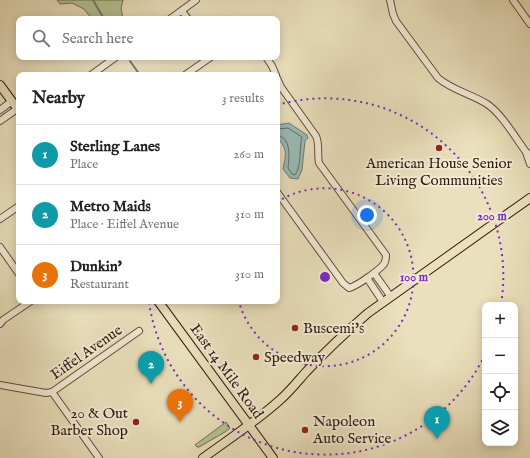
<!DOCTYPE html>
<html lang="en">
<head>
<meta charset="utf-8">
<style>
  body { margin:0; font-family:"IM FELL English",serif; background:#f2f2f2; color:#202124 }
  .controls { position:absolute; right:12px; bottom:12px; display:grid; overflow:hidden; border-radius:8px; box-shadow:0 2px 10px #0003 }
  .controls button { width:36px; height:36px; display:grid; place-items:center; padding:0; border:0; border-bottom:1px solid #e0e0e0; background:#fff; color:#202124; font:20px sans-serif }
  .you { position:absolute; left:367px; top:215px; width:14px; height:14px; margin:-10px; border:3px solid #fff; border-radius:50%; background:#1a73e8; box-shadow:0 0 0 6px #1a73e833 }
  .badge { display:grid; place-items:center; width:26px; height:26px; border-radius:50%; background:#8f2418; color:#fff; font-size:13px; font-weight:700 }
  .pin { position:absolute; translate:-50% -33px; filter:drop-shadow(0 1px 2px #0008) }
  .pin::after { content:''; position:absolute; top:21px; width:14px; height:12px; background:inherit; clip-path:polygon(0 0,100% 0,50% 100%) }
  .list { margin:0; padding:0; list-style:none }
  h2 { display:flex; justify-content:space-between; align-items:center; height:52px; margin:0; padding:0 16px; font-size:17px }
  h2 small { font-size:13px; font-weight:400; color:#757577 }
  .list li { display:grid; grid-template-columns:26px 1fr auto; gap:12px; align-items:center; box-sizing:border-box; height:60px; padding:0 16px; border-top:1px solid #e0e0e0 }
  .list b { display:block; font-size:15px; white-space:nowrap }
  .list p { margin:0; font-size:13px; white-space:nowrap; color:#757577 }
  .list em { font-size:13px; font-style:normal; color:#757577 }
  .icon { flex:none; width:22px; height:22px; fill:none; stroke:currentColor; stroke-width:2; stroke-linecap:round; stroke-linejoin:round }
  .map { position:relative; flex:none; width:530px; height:458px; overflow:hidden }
  .search { position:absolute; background:#fff; box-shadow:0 2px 10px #0003; left:16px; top:16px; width:264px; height:44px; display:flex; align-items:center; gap:10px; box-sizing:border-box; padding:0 14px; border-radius:8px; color:#757577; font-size:15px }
  .panel { position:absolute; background:#fff; box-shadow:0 2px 10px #0003; left:16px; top:72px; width:264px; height:232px; border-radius:8px }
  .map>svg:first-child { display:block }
</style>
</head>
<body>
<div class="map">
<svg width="530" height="458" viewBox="0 0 530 458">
  <rect width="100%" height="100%" fill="#eae0bd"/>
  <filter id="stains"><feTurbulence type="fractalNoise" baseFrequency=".005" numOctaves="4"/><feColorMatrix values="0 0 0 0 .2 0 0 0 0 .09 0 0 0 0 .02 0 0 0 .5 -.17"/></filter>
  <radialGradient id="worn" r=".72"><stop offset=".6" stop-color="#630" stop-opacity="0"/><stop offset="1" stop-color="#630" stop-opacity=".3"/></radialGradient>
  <g fill="#b5c292" stroke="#746e50">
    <polygon points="57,0 123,0 121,8 123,19 92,19 84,9 72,3 60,4"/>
    <polygon points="226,422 230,428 225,432 199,447 197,447 195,445"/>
  </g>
  <path fill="#99bbb8" stroke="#717b74" d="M289,123L307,135L308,138L305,141L302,170L298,179L290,178L283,169C286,154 288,149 277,138V125Z"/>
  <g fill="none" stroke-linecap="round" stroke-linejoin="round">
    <path stroke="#666a64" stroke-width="1" d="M277,129L288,128L302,137C299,148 302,165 295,175L292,174L288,168C289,157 292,138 277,135"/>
    <g stroke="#717b74" stroke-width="2">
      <polyline points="93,0 104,19"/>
      <polyline points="130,61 140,75"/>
    </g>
    <g stroke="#624c3a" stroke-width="8">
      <g id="minor">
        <path d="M390,0L393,14L396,21L438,78C452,90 471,94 487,104C501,113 515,137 526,152"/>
        <polyline points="513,0 530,24"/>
        <polyline points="182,11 188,19"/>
        <polyline points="170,19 196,0"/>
        <polyline points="266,57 272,66 276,75"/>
        <polyline points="91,75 116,57"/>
        <polyline points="185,75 211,57"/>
        <path d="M277,78L281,87L316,136C320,145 317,154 319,163L386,255C386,258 386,261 384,264C378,271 357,286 349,288L343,283L277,192"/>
        <polyline points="0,110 12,101"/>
        <polyline points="0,121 17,109"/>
        <polyline points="530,155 526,152 530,164"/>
        <polyline points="0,219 19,206"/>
        <polyline points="0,247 19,274"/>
        <polyline points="374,273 391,297"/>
        <polyline points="367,278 383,302"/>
        <polyline points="0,324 3,320 31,301"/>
        <polyline points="0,385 46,393 52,392 139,331"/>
        <polyline points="52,392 99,458"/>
      </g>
    </g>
    <g stroke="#341a0f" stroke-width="10">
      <g id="major">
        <polyline points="0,85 19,111"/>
        <polyline points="158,301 273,458"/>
        <path d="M203,458C229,439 257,421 281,399C290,391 298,381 306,372C325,352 346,332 368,313L530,198"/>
      </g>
    </g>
    <use href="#minor" stroke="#f1ebd4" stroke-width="6"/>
    <use href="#major" stroke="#eae0bd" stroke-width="8"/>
  </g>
  <g fill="none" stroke="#7b2cbf" stroke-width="2" stroke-dasharray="2 4">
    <path d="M277 202A89 89 0 1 1 239 302"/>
    <path d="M485 355A178 178 0 0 1 149 302M277 105A178 178 0 0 1 501 305"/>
  </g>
  <g fill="#8f2418" stroke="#f1ebd4" stroke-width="1.5">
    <circle cx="439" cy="148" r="4"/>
    <circle cx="295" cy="328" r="4"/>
    <circle cx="256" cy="357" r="4"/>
    <circle cx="136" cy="422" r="4"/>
    <circle cx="305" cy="430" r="4"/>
  </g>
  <g text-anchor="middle" stroke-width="4" stroke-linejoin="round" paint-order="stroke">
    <g font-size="15" fill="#341a0f" stroke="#f1ebd4" text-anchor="start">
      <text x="439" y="168" text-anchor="middle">American House Senior<tspan x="439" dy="17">Living Communities</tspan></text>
      <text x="303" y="333">Buscemi's</text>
      <text x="264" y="362">Speedway</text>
      <text x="128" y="418" text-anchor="end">20 &amp; Out<tspan x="128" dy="17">Barber Shop</tspan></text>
      <text x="313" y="426">Napoleon<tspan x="313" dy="17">Auto Service</tspan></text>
    </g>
    <g font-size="15" fill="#341a0f" stroke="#f1ebd4">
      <text transform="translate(86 352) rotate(-35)" y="5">Eiffel Avenue</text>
      <text transform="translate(227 371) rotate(54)" y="5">East 14 Mile Road</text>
    </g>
  </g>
  <circle cx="325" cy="277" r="6" fill="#7b2cbf" stroke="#f1ebd4" stroke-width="2"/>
  <g font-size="12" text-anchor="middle" font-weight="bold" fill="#7b2cbf" stroke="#f1ebd4" stroke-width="4" stroke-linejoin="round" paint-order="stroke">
    <text x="492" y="220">200 m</text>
    <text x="414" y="281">100 m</text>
  </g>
  <rect width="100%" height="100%" filter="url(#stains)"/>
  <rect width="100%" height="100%" fill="url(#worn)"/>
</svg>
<div class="controls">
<button>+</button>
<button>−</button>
<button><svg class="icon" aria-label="locate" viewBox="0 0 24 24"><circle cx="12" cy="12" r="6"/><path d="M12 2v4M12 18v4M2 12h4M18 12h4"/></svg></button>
<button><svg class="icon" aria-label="layers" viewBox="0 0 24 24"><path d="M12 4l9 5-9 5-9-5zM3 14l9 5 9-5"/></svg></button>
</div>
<div class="you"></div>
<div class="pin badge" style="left:437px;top:439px;background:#0f9aa8">1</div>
<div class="pin badge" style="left:151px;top:384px;background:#0f9aa8">2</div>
<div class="pin badge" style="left:180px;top:422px;background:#e8710a">3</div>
<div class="search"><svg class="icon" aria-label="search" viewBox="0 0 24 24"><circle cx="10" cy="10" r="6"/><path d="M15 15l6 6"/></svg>Search here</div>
<section class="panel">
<h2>Nearby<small>3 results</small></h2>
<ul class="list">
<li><span class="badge" style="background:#0f9aa8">1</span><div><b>Sterling Lanes</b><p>Place</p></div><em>260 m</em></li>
<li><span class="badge" style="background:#0f9aa8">2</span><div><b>Metro Maids</b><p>Place · Eiffel Avenue</p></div><em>310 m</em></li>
<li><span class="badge" style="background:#e8710a">3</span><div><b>Dunkin'</b><p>Restaurant</p></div><em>310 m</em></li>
</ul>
</section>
</div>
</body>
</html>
